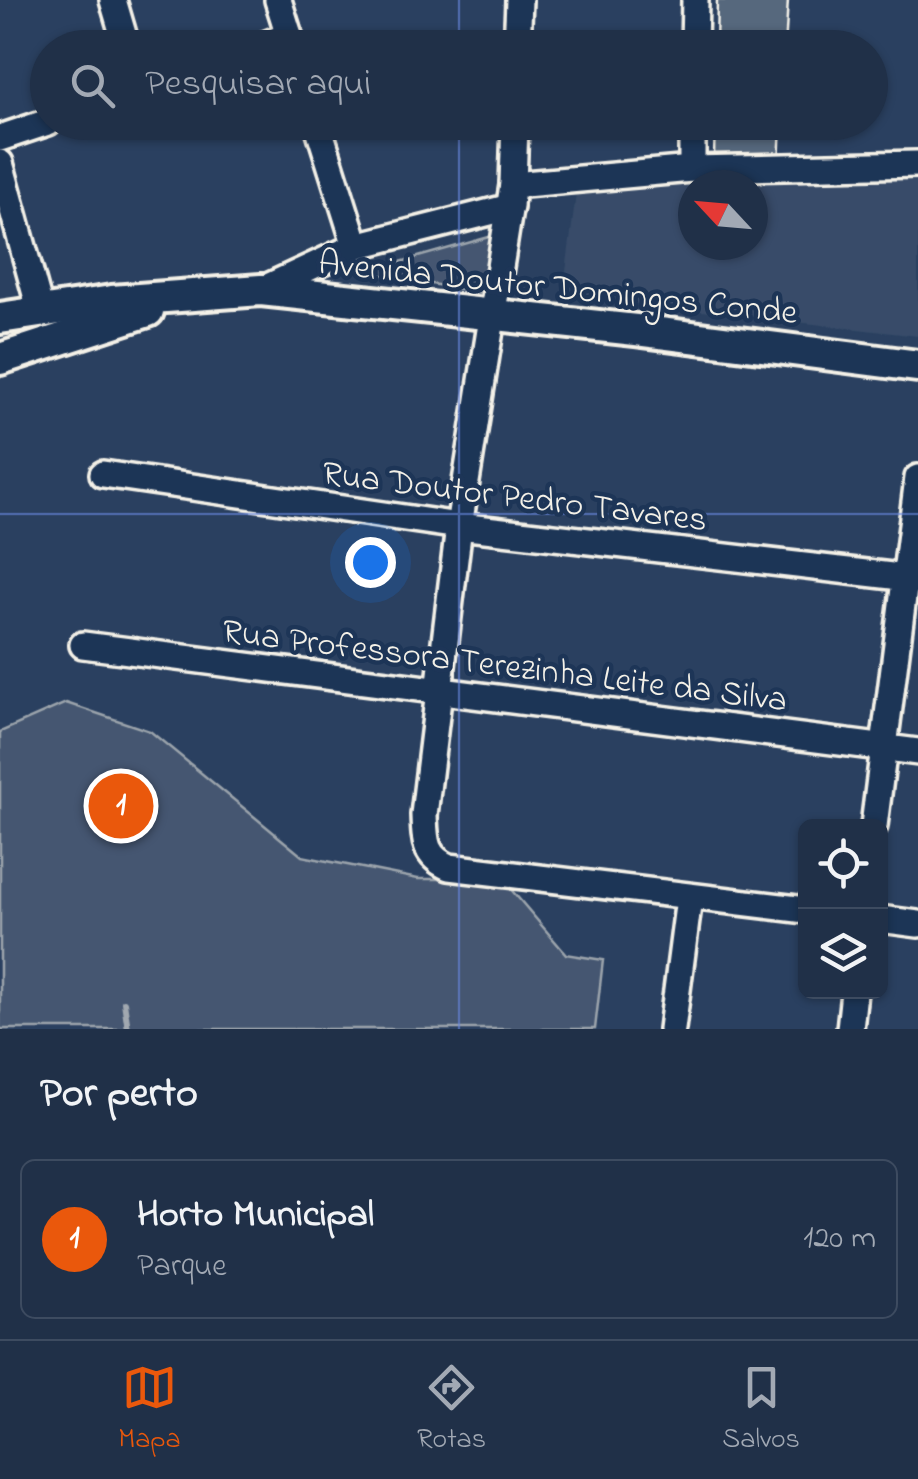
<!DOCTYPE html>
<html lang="pt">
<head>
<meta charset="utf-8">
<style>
  body { margin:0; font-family:"Indie Flower",sans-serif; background:#2d3c52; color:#f1f3f6 }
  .controls { position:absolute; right:30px; bottom:30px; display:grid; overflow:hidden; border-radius:15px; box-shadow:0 2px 8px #0004 }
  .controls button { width:90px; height:90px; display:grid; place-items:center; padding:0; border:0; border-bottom:2px solid #3d4b60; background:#203048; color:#f1f3f6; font:50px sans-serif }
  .compass { position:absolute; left:678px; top:170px; width:90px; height:90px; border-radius:50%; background:#203048; box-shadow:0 2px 8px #0004; rotate:296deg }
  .you { position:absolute; left:370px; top:562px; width:35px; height:35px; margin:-25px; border:8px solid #fff; border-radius:50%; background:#1a73e8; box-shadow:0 0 0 15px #1a73e833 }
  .badge { display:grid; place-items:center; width:65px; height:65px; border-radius:50%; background:#ea580c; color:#fff; font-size:32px; font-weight:700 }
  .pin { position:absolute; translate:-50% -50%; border:5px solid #fff; box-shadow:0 2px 10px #0006 }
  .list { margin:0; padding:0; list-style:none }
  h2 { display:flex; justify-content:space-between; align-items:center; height:130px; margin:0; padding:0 40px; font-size:42px }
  h2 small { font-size:32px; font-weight:400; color:#a2a9b4 }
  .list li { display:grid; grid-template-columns:65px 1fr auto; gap:30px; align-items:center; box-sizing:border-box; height:160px; margin:0 20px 20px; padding:0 20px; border:2px solid #3d4b60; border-radius:15px }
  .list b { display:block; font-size:38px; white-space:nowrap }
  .list p { margin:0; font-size:32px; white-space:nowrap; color:#a2a9b4 }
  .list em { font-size:32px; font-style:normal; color:#a2a9b4 }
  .icon { flex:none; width:55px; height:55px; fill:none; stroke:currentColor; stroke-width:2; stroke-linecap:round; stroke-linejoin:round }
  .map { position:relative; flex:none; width:918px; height:1029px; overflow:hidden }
  .search { position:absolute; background:#203048; box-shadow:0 2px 8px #0004; left:30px; right:30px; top:30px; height:110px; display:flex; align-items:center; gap:25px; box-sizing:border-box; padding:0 35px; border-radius:55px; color:#a2a9b4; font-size:38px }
  .sheet { height:310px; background:#203048 }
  nav { display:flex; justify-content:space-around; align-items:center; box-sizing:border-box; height:140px; border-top:2px solid #3d4b60; background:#203048; font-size:28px; color:#a2a9b4 }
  nav a { display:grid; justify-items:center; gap:5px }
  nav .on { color:#ea580c }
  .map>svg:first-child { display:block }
</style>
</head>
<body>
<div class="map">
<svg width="918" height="1029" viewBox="0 0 918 1029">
  <rect width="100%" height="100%" fill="#2a4060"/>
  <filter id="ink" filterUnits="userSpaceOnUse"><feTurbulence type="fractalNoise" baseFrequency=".01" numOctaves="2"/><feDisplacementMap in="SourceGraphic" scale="20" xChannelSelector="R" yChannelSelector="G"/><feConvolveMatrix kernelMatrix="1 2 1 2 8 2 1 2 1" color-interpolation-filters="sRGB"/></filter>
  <g filter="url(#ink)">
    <path fill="#374c69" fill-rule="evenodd" d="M918,176V336L563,295L577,186ZM693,185H753V245H693Z"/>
    <g fill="#445771" stroke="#9ca4ac" stroke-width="2.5">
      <polygon points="496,235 487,294 365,272"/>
      <polygon points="66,703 150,731 302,856 418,879 483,879 485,885 508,886 566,954 603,960 595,1029 0,1029 0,732"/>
    </g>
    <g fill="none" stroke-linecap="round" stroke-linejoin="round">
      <polyline stroke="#a1a8b0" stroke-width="6" points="124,1002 128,1029"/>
    </g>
    <g fill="#56677d" stroke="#f4f1e8" stroke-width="2.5">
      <polygon points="717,0 788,0 785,48 716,48"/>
      <polygon points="715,122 781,122 779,166 714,156"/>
    </g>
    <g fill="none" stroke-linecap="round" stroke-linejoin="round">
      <g stroke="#f4f1e8" stroke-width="32">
        <g id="minor">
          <polyline points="113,0 127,48"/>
          <polyline points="278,0 293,48"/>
          <polyline points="257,48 289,35"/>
          <polyline points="517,48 519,0"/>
          <polyline points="694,48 695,0"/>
          <polyline points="317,122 356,246"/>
          <path d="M515,122L513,185L459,526L424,815C425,840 424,856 449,867L806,910"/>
          <polyline points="0,138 48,122"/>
          <polyline points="0,163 40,309"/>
          <polyline points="692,169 692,122"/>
          <polyline points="513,185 692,169 918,164"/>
          <polyline points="261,290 356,246 510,207"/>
          <polyline points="103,474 459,526 918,579"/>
          <polyline points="83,645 918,752"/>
          <polyline points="874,826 918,478"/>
          <polyline points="880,919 918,924"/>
          <polyline points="672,1029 689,898"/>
          <polyline points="850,1029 854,992"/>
        </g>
      </g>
      <g stroke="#f4f1e8" stroke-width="38">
        <g id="major">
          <polyline points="0,318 112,301 261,290 636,330 918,366"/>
          <polyline points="0,359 148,311"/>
        </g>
      </g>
      <use href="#minor" stroke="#1d3557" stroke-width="25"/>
      <use href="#major" stroke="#1d3557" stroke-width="30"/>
    </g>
  </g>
  <path fill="none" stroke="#6887de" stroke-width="2.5" stroke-opacity="0.55" d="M459,0V48M459,122V1029M0,514H918"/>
  <g text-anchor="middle" stroke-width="9" stroke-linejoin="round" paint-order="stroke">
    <g font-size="35" fill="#f4f1e8" stroke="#1d3557">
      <text transform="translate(558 286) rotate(6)" y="12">Avenida Doutor Domingos Conde</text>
      <text transform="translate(515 495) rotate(7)" y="12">Rua Doutor Pedro Tavares</text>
      <text transform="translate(505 664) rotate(7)" y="12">Rua Professora Terezinha Leite da Silva</text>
    </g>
  </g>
</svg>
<div class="controls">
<button><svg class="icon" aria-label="locate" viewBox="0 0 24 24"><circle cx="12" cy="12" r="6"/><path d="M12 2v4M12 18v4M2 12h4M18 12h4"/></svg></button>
<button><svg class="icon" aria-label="layers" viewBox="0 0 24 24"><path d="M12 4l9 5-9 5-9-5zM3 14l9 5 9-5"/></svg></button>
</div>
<svg class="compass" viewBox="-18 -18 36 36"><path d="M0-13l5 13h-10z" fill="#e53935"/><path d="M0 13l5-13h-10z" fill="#a2a9b4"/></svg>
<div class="you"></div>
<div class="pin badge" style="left:121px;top:806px">1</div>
<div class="search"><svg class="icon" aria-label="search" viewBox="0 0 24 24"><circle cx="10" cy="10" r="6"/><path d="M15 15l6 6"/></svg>Pesquisar aqui</div>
</div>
<section class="sheet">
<h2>Por perto<small></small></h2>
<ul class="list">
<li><span class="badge">1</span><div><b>Horto Municipal</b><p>Parque</p></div><em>120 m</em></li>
</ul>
</section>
<nav>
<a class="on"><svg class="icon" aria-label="map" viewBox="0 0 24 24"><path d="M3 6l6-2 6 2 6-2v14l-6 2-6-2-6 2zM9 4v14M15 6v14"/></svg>Mapa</a>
<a><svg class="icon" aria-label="directions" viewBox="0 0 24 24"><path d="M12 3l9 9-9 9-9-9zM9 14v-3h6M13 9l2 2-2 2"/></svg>Rotas</a>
<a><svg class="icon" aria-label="saved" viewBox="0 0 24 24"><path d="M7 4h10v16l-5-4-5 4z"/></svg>Salvos</a>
</nav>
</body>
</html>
